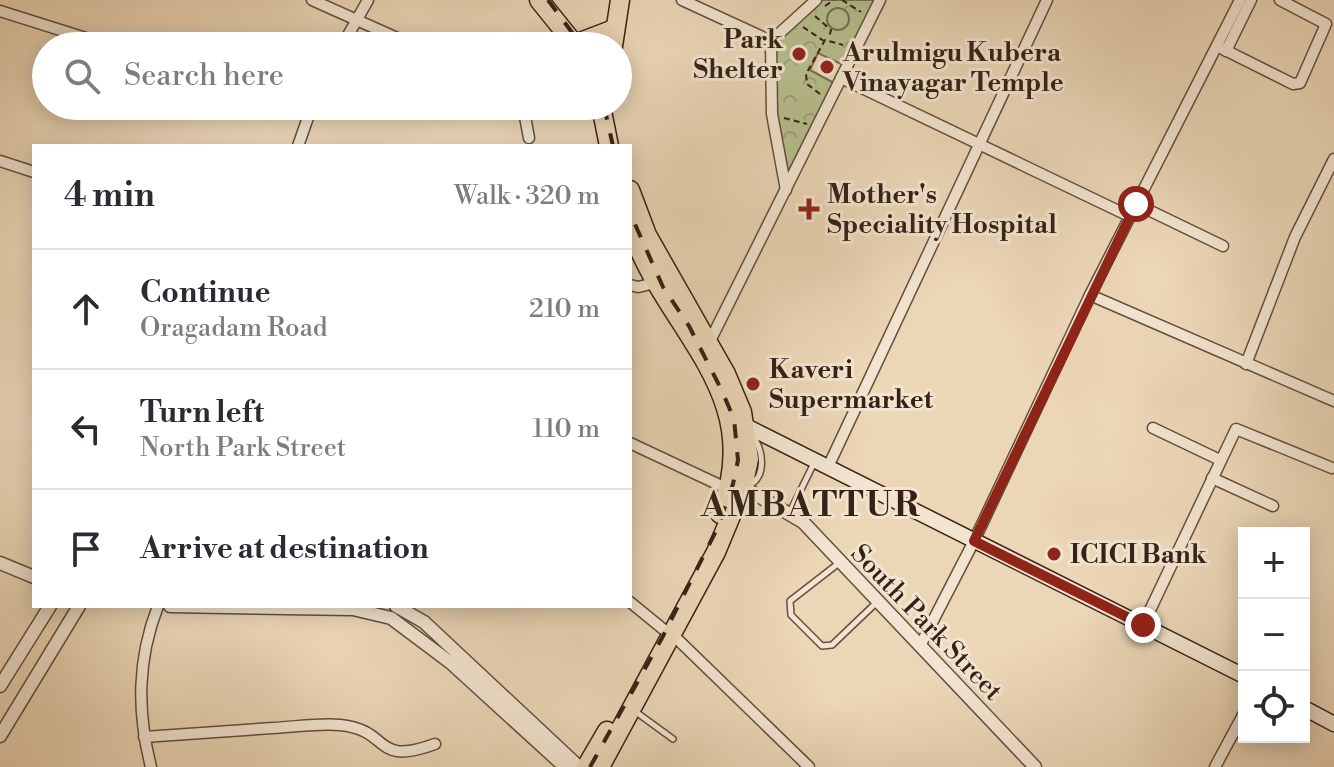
<!DOCTYPE html>
<html lang="en">
<head>
<meta charset="utf-8">
<style>
  body { margin:0; font-family:"Libre Bodoni",serif; background:#f7f7f7; color:#2b2b33 }
  .controls { position:absolute; right:24px; bottom:24px; display:grid; overflow:hidden; border-radius:0px; box-shadow:0 4px 20px #0003 }
  .controls button { width:72px; height:72px; display:grid; place-items:center; padding:0; border:0; border-bottom:2px solid #e1e1e2; background:#fff; color:#2b2b33; font:40px sans-serif }
  .stop { position:absolute; width:24px; height:24px; margin:-18px; border:6px solid #8f2418; border-radius:50%; background:#fff }
  .stop.end { background:#8f2418; border-color:#fff; box-shadow:0 2px 8px #0008 }
  .list { margin:0; padding:0; list-style:none }
  h2 { display:flex; justify-content:space-between; align-items:center; height:104px; margin:0; padding:0 32px; font-size:34px }
  h2 small { font-size:26px; font-weight:400; color:#7c7c81 }
  .list li { display:grid; grid-template-columns:52px 1fr auto; gap:24px; align-items:center; box-sizing:border-box; height:120px; padding:0 32px; border-top:2px solid #e1e1e2 }
  .list b { display:block; font-size:30px; white-space:nowrap }
  .list p { margin:0; font-size:26px; white-space:nowrap; color:#7c7c81 }
  .list em { font-size:26px; font-style:normal; color:#7c7c81 }
  .icon { flex:none; width:44px; height:44px; fill:none; stroke:currentColor; stroke-width:2; stroke-linecap:round; stroke-linejoin:round }
  .map { position:relative; flex:none; width:1334px; height:767px; overflow:hidden }
  .search { position:absolute; background:#fff; box-shadow:0 4px 20px #0003; left:32px; top:32px; width:600px; height:88px; display:flex; align-items:center; gap:20px; box-sizing:border-box; padding:0 28px; border-radius:44px; color:#7c7c81; font-size:30px }
  .panel { position:absolute; background:#fff; box-shadow:0 4px 20px #0003; left:32px; top:144px; width:600px; height:464px; border-radius:0px }
  .map>svg:first-child { display:block }
</style>
</head>
<body>
<div class="map">
<svg width="1334" height="767" viewBox="0 0 1334 767">
  <defs>
    <pattern id="park-crowns" width="20" height="18" patternUnits="userSpaceOnUse" patternTransform="scale(2)"><rect width="20" height="18" fill="#b7be8e"/><path d="M2 6a3 3 0 1 1 6 0M12 15a3 3 0 1 1 6 0" fill="none" stroke="#9ea37a"/></pattern>
  </defs>
  <rect width="100%" height="100%" fill="#ebd6b6"/>
  <filter id="stains"><feTurbulence type="fractalNoise" baseFrequency=".0025" numOctaves="4"/><feColorMatrix values="0 0 0 0 .2 0 0 0 0 .09 0 0 0 0 .02 0 0 0 .5 -.17"/></filter>
  <radialGradient id="worn" r=".72"><stop offset=".6" stop-color="#630" stop-opacity="0"/><stop offset="1" stop-color="#630" stop-opacity=".3"/></radialGradient>
  <path fill="url(#park-crowns)" stroke="#767052" stroke-width="2" d="M822,0H875L843,65L818,53L810,70L834,83L786,178C776,133 773,86 776,41Z"/>
  <circle fill="#b7be8e" stroke="#767052" stroke-width="2" cx="838" cy="19" r="11"/>
  <g fill="none" stroke-linecap="round" stroke-linejoin="round">
    <g stroke="#634f3d" stroke-width="8">
      <g id="service">
        <path d="M750,485C767,475 763,449 752,435"/>
        <polyline points="790,512 814,463"/>
        <polyline points="839,563 790,601 791,615 822,646 832,645 876,603"/>
        <polyline points="636,712 673,739"/>
      </g>
    </g>
    <g stroke="#634f3d" stroke-width="13">
      <g id="minor">
        <polyline points="312,0 415,46"/>
        <polyline points="682,0 771,41"/>
        <polyline points="0,11 111,46"/>
        <polyline points="342,46 368,0"/>
        <polyline points="1217,46 1293,84 1300,83 1326,24 1280,0"/>
        <polyline points="1226,51 1251,0"/>
        <polyline points="841,78 1129,216"/>
        <polyline points="523,106 529,138"/>
        <polyline points="298,146 312,106"/>
        <polyline points="0,161 34,172"/>
        <polyline points="786,190 772,114 771,41 816,0"/>
        <polyline points="1136,204 1223,246"/>
        <polyline points="630,285 638,287 655,283"/>
        <polyline points="1090,295 1334,401"/>
        <polyline points="709,343 880,0"/>
        <polyline points="1246,364 1295,237 1334,159"/>
        <polyline points="1153,428 1220,460"/>
        <polyline points="630,443 728,489"/>
        <polyline points="828,467 1047,0"/>
        <polyline points="1212,478 1273,506"/>
        <polyline points="630,602 663,629"/>
        <polyline points="1143,625 1236,429 1332,468"/>
        <polyline points="672,634 809,767"/>
        <polyline points="920,646 974,541 1090,295 1240,0"/>
        <path d="M144,737C187,734 230,731 273,728C295,727 319,723 340,725C392,730 372,767 435,744"/>
        <path d="M151,767C137,712 137,660 158,606"/>
        <polyline points="1215,767 1244,713"/>
      </g>
    </g>
    <g stroke="#634f3d" stroke-width="15">
      <g id="tertiary">
        <polyline points="743,487 803,522 1035,767"/>
        <polyline points="0,563 34,577"/>
        <polyline points="170,606 353,609 391,618 451,663 565,767"/>
        <polyline points="396,606 424,622 579,767"/>
        <polyline points="0,686 50,606"/>
        <polyline points="0,736 79,606"/>
      </g>
    </g>
    <g stroke="#362215" stroke-width="17">
      <g id="secondary">
        <polyline points="744,425 1244,676"/>
        <polyline points="1304,708 1334,724"/>
      </g>
    </g>
    <g stroke="#362215" stroke-width="21">
      <g id="trunk">
        <polyline points="539,0 576,46"/>
        <polyline points="575,44 614,29"/>
        <polyline points="613,46 620,0"/>
        <polyline points="601,106 609,146"/>
        <path d="M630,226C664,330 769,392 720,514"/>
        <polyline points="586,767 607,731"/>
        <polyline points="600,767 716,552 743,487 749,459 742,412 726,374 647,235 630,190"/>
      </g>
    </g>
    <g stroke="#362215" stroke-width="2" stroke-dasharray="6 4" stroke-linecap="butt">
      <polyline points="842,0 861,12"/>
      <polyline points="825,6 834,0"/>
      <polyline points="815,16 831,30 829,38"/>
      <polyline points="803,27 824,41"/>
      <polyline points="820,94 807,84 806,74 825,40 843,45"/>
      <polyline points="784,118 807,124"/>
    </g>
    <use href="#service" stroke="#f2e4d0" stroke-width="5"/>
    <use href="#minor" stroke="#f2e4d0" stroke-width="10"/>
    <use href="#tertiary" stroke="#f2e4d0" stroke-width="12"/>
    <use href="#secondary" stroke="#f2e4d0" stroke-width="14"/>
    <use href="#trunk" stroke="#ebd6b6" stroke-width="18"/>
    <g stroke="#362215" stroke-width="4" stroke-dasharray="14 14" stroke-linecap="butt">
      <polyline points="548,0 582,46"/>
      <polyline points="604,106 613,146"/>
      <polyline points="590,767 662,638 717,529 733,484 738,460 734,419 722,391 689,326 663,287 630,213"/>
    </g>
  </g>
  <g fill="none" stroke-linecap="round" stroke-linejoin="round">
    <polyline stroke="#8f2418" stroke-width="10" points="1136,204 974,541 1143,625"/>
  </g>
  <g fill="#8f2418" stroke="#f2e4d0" stroke-width="3">
    <circle cx="799" cy="54" r="8"/>
    <circle cx="827" cy="67" r="8"/>
    <path d="M805 197h8v8h8v8h-8v8h-8v-8h-8v-8h8z"/>
    <circle cx="753" cy="384" r="8"/>
    <circle cx="1054" cy="554" r="8"/>
  </g>
  <g text-anchor="middle" stroke-width="6" stroke-linejoin="round" paint-order="stroke">
    <g font-size="26" font-weight="bold" fill="#362215" stroke="#f2e4d0" text-anchor="start">
      <text x="783" y="48" text-anchor="end">Park<tspan x="783" dy="30">Shelter</tspan></text>
      <text x="843" y="61">Arulmigu Kubera<tspan x="843" dy="30">Vinayagar Temple</tspan></text>
      <text x="827" y="203">Mother's<tspan x="827" dy="30">Speciality Hospital</tspan></text>
      <text x="769" y="378">Kaveri<tspan x="769" dy="30">Supermarket</tspan></text>
      <text x="1070" y="563">ICICI Bank</text>
    </g>
    <g font-size="26" fill="#362215" stroke="#f2e4d0">
      <text transform="translate(927 622) rotate(46)" y="9">South Park Street</text>
    </g>
    <g font-size="34" font-weight="bold" letter-spacing="2" fill="#362215" stroke="#f2e4d0">
      <text x="811" y="516">AMBATTUR</text>
    </g>
  </g>
  <rect width="100%" height="100%" filter="url(#stains)"/>
  <rect width="100%" height="100%" fill="url(#worn)"/>
</svg>
<div class="controls">
<button>+</button>
<button>−</button>
<button><svg class="icon" aria-label="locate" viewBox="0 0 24 24"><circle cx="12" cy="12" r="6"/><path d="M12 2v4M12 18v4M2 12h4M18 12h4"/></svg></button>
</div>
<div class="stop" style="left:1136px;top:204px"></div>
<div class="stop end" style="left:1143px;top:625px"></div>
<div class="search"><svg class="icon" aria-label="search" viewBox="0 0 24 24"><circle cx="10" cy="10" r="6"/><path d="M15 15l6 6"/></svg>Search here</div>
<section class="panel">
<h2>4 min<small>Walk · 320 m</small></h2>
<ul class="list">
<li><svg class="icon" aria-label="ahead" viewBox="0 0 24 24"><path d="M12 20V5M6 11l6-6 6 6"/></svg><div><b>Continue</b><p>Oragadam Road</p></div><em>210 m</em></li>
<li><svg class="icon" aria-label="left" viewBox="0 0 24 24"><path d="M17 20v-9H6M10 6l-5 5 5 5"/></svg><div><b>Turn left</b><p>North Park Street</p></div><em>110 m</em></li>
<li><svg class="icon" aria-label="arrive" viewBox="0 0 24 24"><path d="M6 21V4h12l-3 4 3 4H6"/></svg><div><b>Arrive at destination</b></div></li>
</ul>
</section>
</div>
</body>
</html>
